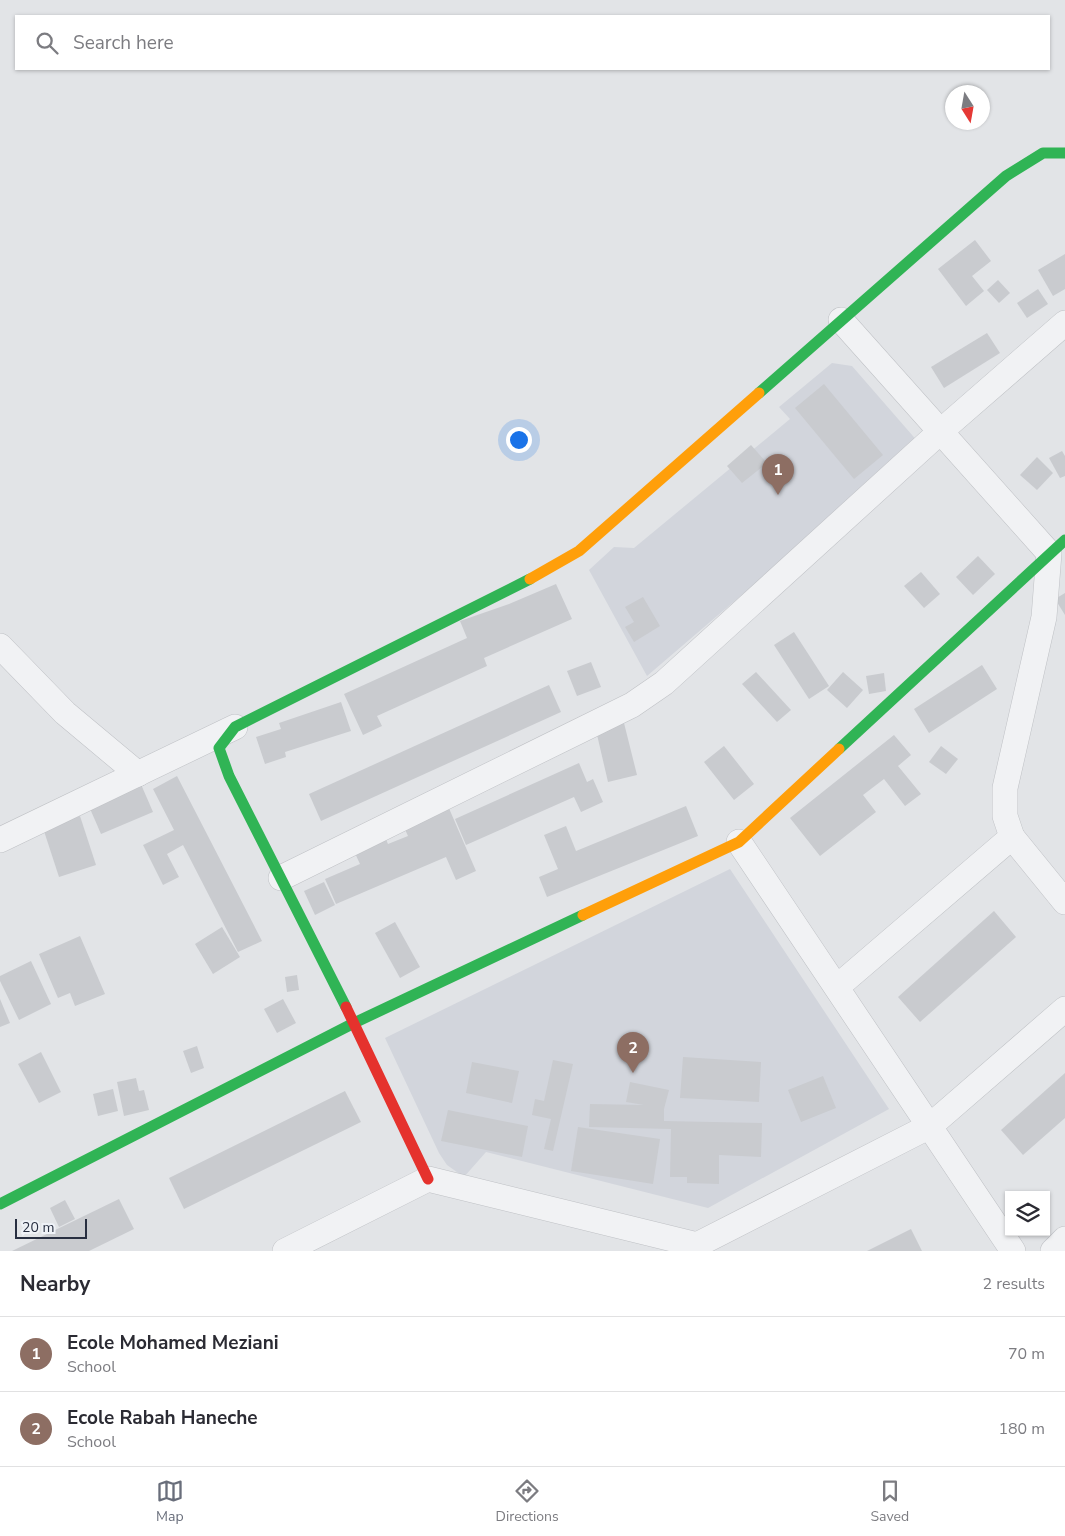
<!DOCTYPE html>
<html lang="en">
<head>
<meta charset="utf-8">
<style>
  body { margin:0; font-family:"Nunito Sans",sans-serif; background:#f2f2f3; color:#2b2b33 }
  .controls { position:absolute; right:15px; bottom:15px; display:grid; overflow:hidden; border-radius:0px; box-shadow:0 1px 4px #0004 }
  .controls button { width:45px; height:45px; display:grid; place-items:center; padding:0; border:0; border-bottom:1px solid #e1e1e2; background:#fff; color:#2b2b33; font:25px sans-serif }
  .compass { position:absolute; left:945px; top:85px; width:45px; height:45px; border-radius:50%; background:#fff; box-shadow:0 1px 4px #0004; rotate:169deg }
  .scale { position:absolute; left:15px; bottom:12px; width:72px; box-sizing:border-box; padding-left:5px; border:2px solid #282f41; border-top:0; font-size:14px; line-height:18px; white-space:nowrap; color:#282f41; -webkit-text-stroke:4px #eff2f7; paint-order:stroke }
  .you { position:absolute; left:518px; top:439px; width:18px; height:18px; margin:-12px; border:4px solid #fff; border-radius:50%; background:#1a73e8; box-shadow:0 0 0 8px #1a73e833 }
  .badge { display:grid; place-items:center; width:32px; height:32px; border-radius:50%; background:#696e7b; color:#fff; font-size:16px; font-weight:700 }
  .pin { position:absolute; translate:-50% -41px; filter:drop-shadow(0 1px 2px #0008) }
  .pin::after { content:''; position:absolute; top:26px; width:18px; height:15px; background:inherit; clip-path:polygon(0 0,100% 0,50% 100%) }
  .list { margin:0; padding:0; list-style:none }
  h2 { display:flex; justify-content:space-between; align-items:center; height:65px; margin:0; padding:0 20px; font-size:21px }
  h2 small { font-size:16px; font-weight:400; color:#7c7c81 }
  .list li { display:grid; grid-template-columns:32px 1fr auto; gap:15px; align-items:center; box-sizing:border-box; height:75px; padding:0 20px; border-top:1px solid #e1e1e2 }
  .list b { display:block; font-size:19px; white-space:nowrap }
  .list p { margin:0; font-size:16px; white-space:nowrap; color:#7c7c81 }
  .list em { font-size:16px; font-style:normal; color:#7c7c81 }
  .icon { flex:none; width:28px; height:28px; fill:none; stroke:currentColor; stroke-width:2; stroke-linecap:round; stroke-linejoin:round }
  .map { position:relative; flex:none; width:1065px; height:1251px; overflow:hidden }
  .search { position:absolute; background:#fff; box-shadow:0 1px 4px #0004; left:15px; right:15px; top:15px; height:55px; display:flex; align-items:center; gap:12px; box-sizing:border-box; padding:0 18px; border-radius:0px; color:#7c7c81; font-size:19px }
  .sheet { height:215px; background:#fff }
  nav { display:flex; justify-content:space-around; align-items:center; box-sizing:border-box; height:70px; border-top:1px solid #e1e1e2; background:#fff; font-size:14px; color:#7c7c81 }
  nav a { display:grid; justify-items:center; gap:2px }
  nav .on { color:#696e7b }
  .map>svg:first-child { display:block }
</style>
</head>
<body>
<div class="map">
<svg width="1065" height="1251" viewBox="0 0 1065 1251">
  <rect width="100%" height="100%" fill="#e2e4e7"/>
  <g fill="#d2d5dc">
    <polygon points="832,363 852,366 919,443 647,676 589,570 614,547 634,548 790,419 779,407"/>
    <polygon points="730,869 889,1109 708,1208 486,1152 464,1177 447,1165 439,1153 385,1038"/>
  </g>
  <g fill="#c9cbcf">
    <polygon points="975,240 991,261 972,276 984,291 966,306 938,269"/>
    <polygon points="1065,254 1065,289 1053,296 1038,270"/>
    <polygon points="998,280 1010,293 999,303 987,290"/>
    <polygon points="1038,289 1048,304 1027,318 1017,303"/>
    <polygon points="987,333 1000,353 944,388 931,367"/>
    <polygon points="824,384 883,455 854,479 795,408"/>
    <polygon points="751,445 767,463 742,483 727,466"/>
    <polygon points="1062,451 1065,456 1065,476 1060,478 1049,458"/>
    <polygon points="1037,457 1053,473 1037,490 1020,475"/>
    <polygon points="978,556 995,574 973,595 956,577"/>
    <polygon points="921,572 940,594 924,608 904,586"/>
    <polygon points="556,584 572,619 484,658 487,666 377,716 382,726 363,735 344,694 467,638 460,621 509,604"/>
    <polygon points="1065,593 1065,615 1055,599"/>
    <polygon points="643,597 660,626 634,642 625,627 634,622 625,607"/>
    <polygon points="794,632 829,686 809,699 774,645"/>
    <polygon points="591,662 601,687 577,696 567,671"/>
    <polygon points="982,665 997,689 929,733 914,709"/>
    <polygon points="756,672 791,710 777,722 742,684"/>
    <polygon points="843,672 863,690 847,708 827,690"/>
    <polygon points="884,673 886,691 869,694 866,676"/>
    <polygon points="549,685 561,712 321,821 309,794"/>
    <polygon points="341,702 351,731 285,752 286,757 265,764 256,737 281,729 279,723"/>
    <polygon points="623,719 637,775 608,782 595,726"/>
    <polygon points="894,735 911,755 898,766 921,794 905,806 884,779 863,795 876,812 820,856 790,818"/>
    <polygon points="724,746 754,784 734,800 704,762"/>
    <polygon points="941,746 958,759 946,774 929,762"/>
    <polygon points="579,763 587,782 593,779 603,802 581,812 574,797 466,845 455,819"/>
    <polygon points="177,776 262,941 238,952 183,845 167,854 179,877 163,885 143,845 174,830 153,789"/>
    <polygon points="140,782 153,812 101,834 88,804"/>
    <polygon points="448,806 476,871 456,880 446,857 336,904 325,879 360,864 353,849 384,835 388,844 408,836 403,825"/>
    <polygon points="686,806 698,836 547,897 539,877 558,869 544,835 566,826 576,851"/>
    <polygon points="80,816 96,865 59,877 43,828"/>
    <polygon points="324,882 335,905 315,915 304,891"/>
    <polygon points="994,911 1016,937 920,1022 898,997"/>
    <polygon points="395,922 420,967 400,978 375,933"/>
    <polygon points="222,927 240,957 213,974 195,944"/>
    <polygon points="80,936 105,994 75,1006 70,993 58,998 39,954"/>
    <polygon points="31,961 51,1004 19,1020 0,981 0,976"/>
    <polygon points="297,975 299,990 287,992 285,977"/>
    <polygon points="0,999 10,1023 0,1027"/>
    <polygon points="283,999 296,1023 277,1033 264,1009"/>
    <polygon points="197,1046 204,1068 191,1073 183,1051"/>
    <polygon points="41,1052 61,1092 39,1103 18,1064"/>
    <polygon points="683,1057 761,1062 759,1102 680,1098"/>
    <polygon points="553,1060 573,1064 553,1151 544,1149 551,1119 532,1115 535,1099 544,1101"/>
    <polygon points="472,1062 519,1071 512,1103 466,1093"/>
    <polygon points="1065,1073 1065,1118 1023,1155 1001,1130"/>
    <polygon points="823,1076 836,1108 801,1122 788,1090"/>
    <polygon points="136,1078 139,1091 144,1090 149,1110 124,1116 117,1082"/>
    <polygon points="630,1082 669,1090 664,1109 664,1121 762,1123 761,1157 719,1155 719,1184 687,1183 687,1177 670,1177 671,1129 589,1127 590,1104 644,1105 626,1102"/>
    <polygon points="113,1089 118,1111 98,1116 93,1094"/>
    <polygon points="345,1091 361,1122 184,1209 169,1178"/>
    <polygon points="448,1110 528,1126 522,1157 441,1141"/>
    <polygon points="578,1127 660,1139 653,1184 571,1171"/>
    <polygon points="119,1199 134,1229 89,1251 12,1251"/>
    <polygon points="65,1200 75,1219 59,1227 50,1208"/>
    <polygon points="911,1229 922,1251 867,1251"/>
  </g>
  <g fill="none" stroke-linecap="round" stroke-linejoin="round">
    <g stroke="#bfc1c5" stroke-width="26">
      <g id="street">
        <polyline points="0,646 65,713 138,774"/>
        <polyline points="1012,837 1065,902"/>
        <polyline points="0,840 235,727"/>
        <polyline points="739,842 1013,1251"/>
        <polyline points="281,878 632,705 664,683 941,431 1065,323"/>
        <polyline points="837,987 1012,837 1005,816 1005,788 1044,617 1049,553 841,320"/>
        <polyline points="285,1251 428,1179 697,1245"/>
        <polyline points="685,1251 930,1126 1065,1009"/>
        <polyline points="1053,1251 1065,1239"/>
      </g>
    </g>
    <use href="#street" stroke="#f1f2f4" stroke-width="25"/>
    <g stroke="#30b455" stroke-width="11">
      <polyline points="759,393 1006,176 1043,153 1065,153"/>
      <polyline points="839,749 1065,540"/>
      <polyline points="346,1007 229,776 219,748 235,727 530,579"/>
      <polyline points="0,1204 354,1023 583,915"/>
    </g>
    <g stroke="#ff9f0a" stroke-width="11">
      <polyline points="530,579 579,551 759,393"/>
      <polyline points="583,915 739,842 839,749"/>
    </g>
    <polyline stroke="#e5322d" stroke-width="11" points="346,1007 428,1179"/>
  </g>
</svg>
<div class="controls">
<button><svg class="icon" aria-label="layers" viewBox="0 0 24 24"><path d="M12 4l9 5-9 5-9-5zM3 14l9 5 9-5"/></svg></button>
</div>
<svg class="compass" viewBox="-18 -18 36 36"><path d="M0-13l5 13h-10z" fill="#e53935"/><path d="M0 13l5-13h-10z" fill="#7c7c81"/></svg>
<div class="scale">20 m</div>
<div class="you"></div>
<div class="pin badge" style="left:778px;top:495px;background:#8d6e63">1</div>
<div class="pin badge" style="left:633px;top:1073px;background:#8d6e63">2</div>
<div class="search"><svg class="icon" aria-label="search" viewBox="0 0 24 24"><circle cx="10" cy="10" r="6"/><path d="M15 15l6 6"/></svg>Search here</div>
</div>
<section class="sheet">
<h2>Nearby<small>2 results</small></h2>
<ul class="list">
<li><span class="badge" style="background:#8d6e63">1</span><div><b>Ecole Mohamed Meziani</b><p>School</p></div><em>70 m</em></li>
<li><span class="badge" style="background:#8d6e63">2</span><div><b>Ecole Rabah Haneche</b><p>School</p></div><em>180 m</em></li>
</ul>
</section>
<nav>
<a class="on"><svg class="icon" aria-label="map" viewBox="0 0 24 24"><path d="M3 6l6-2 6 2 6-2v14l-6 2-6-2-6 2zM9 4v14M15 6v14"/></svg>Map</a>
<a><svg class="icon" aria-label="directions" viewBox="0 0 24 24"><path d="M12 3l9 9-9 9-9-9zM9 14v-3h6M13 9l2 2-2 2"/></svg>Directions</a>
<a><svg class="icon" aria-label="saved" viewBox="0 0 24 24"><path d="M7 4h10v16l-5-4-5 4z"/></svg>Saved</a>
</nav>
</body>
</html>
